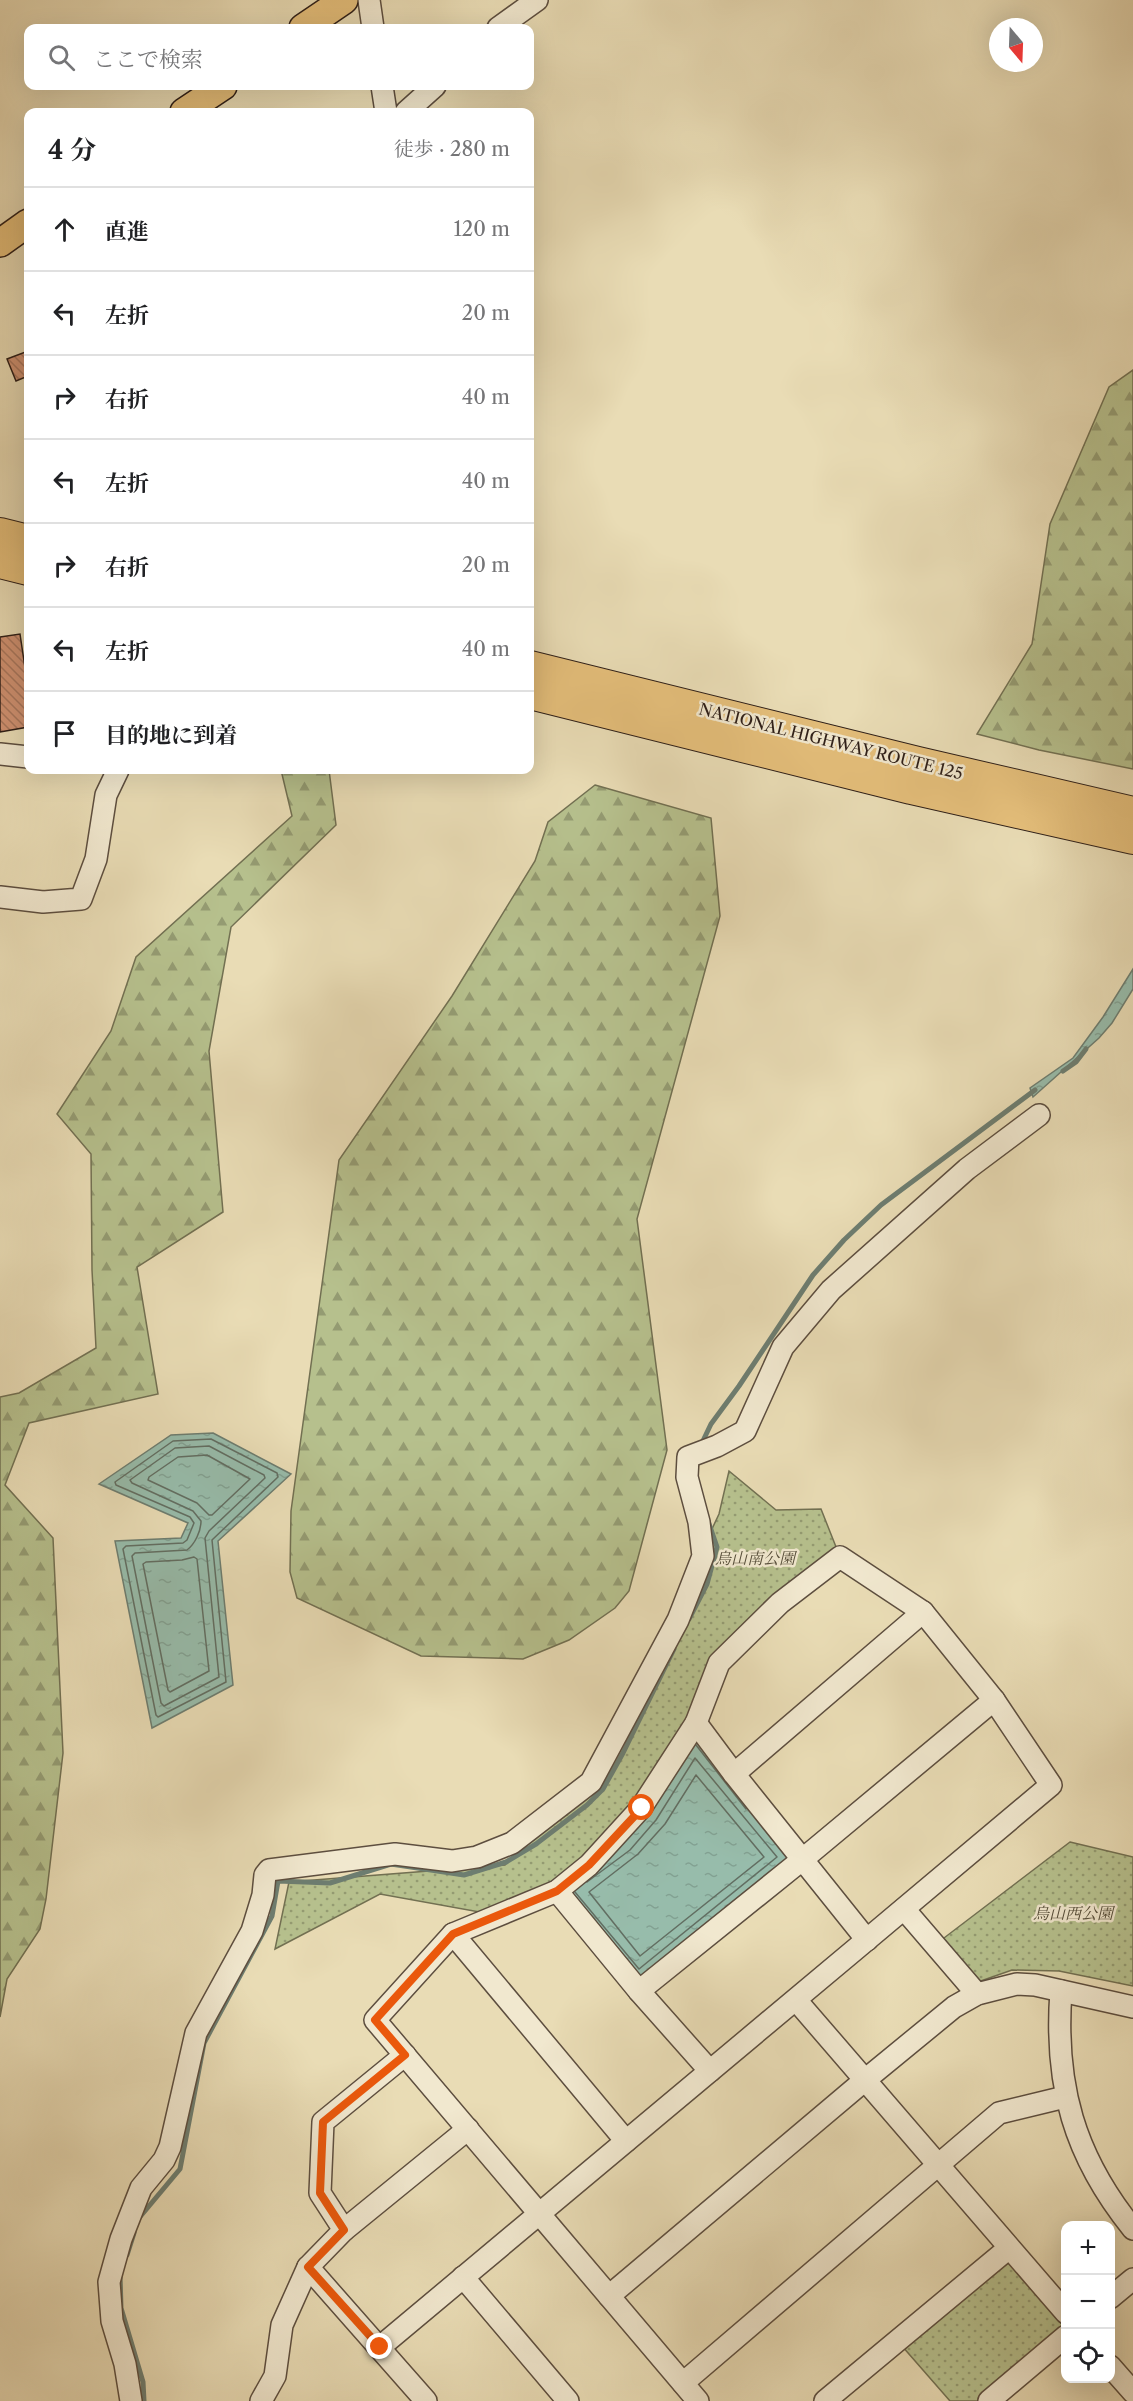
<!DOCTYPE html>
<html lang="ja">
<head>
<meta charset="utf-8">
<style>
  body { margin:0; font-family:"Libre Caslon Text","Noto Serif JP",serif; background:#f2f2f2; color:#202124 }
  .controls { position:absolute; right:18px; bottom:18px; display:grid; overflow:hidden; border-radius:12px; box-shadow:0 6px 24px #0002 }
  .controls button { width:54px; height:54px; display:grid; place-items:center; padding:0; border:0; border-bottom:2px solid #e0e0e0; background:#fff; color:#202124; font:30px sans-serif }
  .compass { position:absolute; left:989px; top:18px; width:54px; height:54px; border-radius:50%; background:#fff; box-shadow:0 6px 24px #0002; rotate:161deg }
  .stop { position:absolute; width:18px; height:18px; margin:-14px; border:4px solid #ea580c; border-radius:50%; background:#fff }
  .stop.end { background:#ea580c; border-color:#fff; box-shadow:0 2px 6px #0008 }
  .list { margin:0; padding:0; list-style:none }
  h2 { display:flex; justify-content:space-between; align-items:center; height:78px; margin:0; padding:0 24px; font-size:26px }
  h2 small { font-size:20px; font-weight:400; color:#757577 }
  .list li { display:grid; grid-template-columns:39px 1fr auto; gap:18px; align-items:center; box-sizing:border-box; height:84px; padding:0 24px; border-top:2px solid #e0e0e0 }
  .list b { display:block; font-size:22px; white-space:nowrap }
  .list em { font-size:20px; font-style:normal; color:#757577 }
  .icon { flex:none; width:33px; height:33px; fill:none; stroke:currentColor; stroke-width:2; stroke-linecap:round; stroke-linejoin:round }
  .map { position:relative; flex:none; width:1133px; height:2401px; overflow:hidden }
  .search { position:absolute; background:#fff; box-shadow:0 6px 24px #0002; left:24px; top:24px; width:510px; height:66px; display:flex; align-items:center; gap:15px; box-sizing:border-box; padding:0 21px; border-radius:12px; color:#757577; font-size:22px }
  .panel { position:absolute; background:#fff; box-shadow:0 6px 24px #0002; left:24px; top:108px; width:510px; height:666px; border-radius:12px }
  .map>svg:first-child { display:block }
</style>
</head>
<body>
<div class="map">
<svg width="1133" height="2401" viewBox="0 0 1133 2401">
  <defs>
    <pattern id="forest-firs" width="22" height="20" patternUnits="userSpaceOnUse" patternTransform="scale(1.5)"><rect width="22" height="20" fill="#b6c08d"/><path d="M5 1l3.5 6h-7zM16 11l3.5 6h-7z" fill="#949b72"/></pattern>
    <pattern id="park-dots" width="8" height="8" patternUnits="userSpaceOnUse" patternTransform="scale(1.5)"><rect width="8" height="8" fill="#b6c08d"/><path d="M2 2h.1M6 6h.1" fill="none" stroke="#949b72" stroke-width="1.8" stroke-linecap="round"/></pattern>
    <pattern id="water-ripples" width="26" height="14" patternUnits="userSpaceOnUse" patternTransform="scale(1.5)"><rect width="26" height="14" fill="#97bcab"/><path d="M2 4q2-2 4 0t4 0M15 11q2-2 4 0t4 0" fill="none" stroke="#82a192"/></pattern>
    <pattern id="building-back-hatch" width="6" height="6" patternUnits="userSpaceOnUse" patternTransform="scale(1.5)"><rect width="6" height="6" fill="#d09272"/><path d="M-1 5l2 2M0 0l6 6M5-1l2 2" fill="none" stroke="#a9775d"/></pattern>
  </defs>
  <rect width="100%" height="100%" fill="#e9dcb5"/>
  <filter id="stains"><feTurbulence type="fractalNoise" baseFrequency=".00333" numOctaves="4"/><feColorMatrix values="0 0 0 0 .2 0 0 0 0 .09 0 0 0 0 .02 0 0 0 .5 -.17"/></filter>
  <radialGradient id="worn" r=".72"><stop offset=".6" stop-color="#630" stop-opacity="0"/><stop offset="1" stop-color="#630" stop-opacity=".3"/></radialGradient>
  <g fill="url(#forest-firs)" stroke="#727052" stroke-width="1.5">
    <polygon points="1133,370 1133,769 1039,750 977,734 1032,644 1050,524 1109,387"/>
    <polygon points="281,770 329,770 336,825 231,927 209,1051 223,1212 137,1267 158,1394 29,1423 5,1485 53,1538 63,1753 46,1899 40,1929 7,1979 0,2017 0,1397 19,1393 96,1348 92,1270 91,1154 57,1114 111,1031 136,957 292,816"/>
    <polygon points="595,785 711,818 720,916 637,1219 667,1450 629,1591 615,1608 569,1640 523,1659 421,1656 297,1598 290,1572 291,1511 339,1160 452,996 535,861 548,822"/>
  </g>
  <g fill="url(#park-dots)" stroke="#727052" stroke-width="1.5">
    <polygon points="729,1471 776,1510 821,1509 840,1557 719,1663 696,1723 589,1865 496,1915 380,1894 275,1949 289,1882 505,1865 605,1757 719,1514"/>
    <polygon points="1070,1842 1133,1857 1133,1986 1059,1971 1012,1970 975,1983 940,1941"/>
    <polygon points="1010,2263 1065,2328 977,2401 950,2401 902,2346 996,2265"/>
  </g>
  <g fill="url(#water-ripples)" stroke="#6d7d70" stroke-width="1.5">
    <polygon points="1133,969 1133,989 1112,1023 1099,1038 1033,1097 1030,1088 1073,1058 1103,1017"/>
    <polygon points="213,1433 291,1474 218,1541 233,1685 152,1728 115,1541 181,1538 188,1523 99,1484 171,1435"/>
    <polygon points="690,1726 797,1859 636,1990 553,1887 589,1865"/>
  </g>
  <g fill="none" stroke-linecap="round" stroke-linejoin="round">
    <g stroke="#626e62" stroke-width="1.5">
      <polygon points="211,1439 277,1473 278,1477 212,1540 226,1682 158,1717 156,1715 123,1549 126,1546 183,1543 187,1540 194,1523 190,1517 116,1485 115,1482 173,1441"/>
      <path d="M209,1446L264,1475L265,1478L209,1531L205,1538L219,1677L164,1706L161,1703L132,1556L135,1553L187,1550C195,1544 201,1531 201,1521L193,1511L132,1483L130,1480L175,1448Z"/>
      <polygon points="207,1455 250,1479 212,1515 209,1515 197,1503 148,1480 149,1477 178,1457"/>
      <polygon points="194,1557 197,1559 209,1671 170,1692 168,1690 143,1564 146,1562 182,1560"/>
      <polyline points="696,1745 746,1809"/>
      <polygon points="696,1775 764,1857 640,1956 589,1892 638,1854 665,1824"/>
      <polyline points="575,1892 639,1969 777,1857 695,1758 656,1820 630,1850 587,1882"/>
    </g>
    <g stroke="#6d7d70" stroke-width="5">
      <polyline points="1063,1071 1076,1062 1086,1049"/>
      <polyline points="701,1445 711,1424 739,1386 813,1275 844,1240 881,1205 1035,1090"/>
      <polyline points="689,1619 707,1584 717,1547 708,1521"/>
      <polyline points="139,2218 180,2169 204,2043 272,1916 278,1881 330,1883 391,1864 464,1875 506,1862 536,1844 587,1805 603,1789 623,1753 674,1649"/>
      <polyline points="127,2255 134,2233"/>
      <polyline points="120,2275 121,2308 143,2382 144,2401"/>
    </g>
  </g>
  <g fill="url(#building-back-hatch)" stroke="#2e1f18" stroke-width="1.5">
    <polygon points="28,351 28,376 16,381 7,359"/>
    <polygon points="20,634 28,688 28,727 0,732 0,637"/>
  </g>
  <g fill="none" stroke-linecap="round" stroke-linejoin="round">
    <g stroke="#5d4e3f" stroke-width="24">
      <g id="minor">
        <polyline points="369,0 373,28"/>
        <polyline points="498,28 537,0"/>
        <polyline points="382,86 386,112"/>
        <polyline points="406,112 435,86"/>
        <polyline points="0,754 28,757"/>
        <polyline points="0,897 43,902 81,899 96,859 106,795 118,770"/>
        <polyline points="696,1723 734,1774 867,1940"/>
        <polyline points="734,1774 923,1612"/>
        <polyline points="557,1891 639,1991 710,2071"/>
        <polyline points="904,1909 977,1994"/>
        <polyline points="453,1934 626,2141"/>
        <polyline points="639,1991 803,1859 994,1700"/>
        <path d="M1061,1991C1054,2085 1074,2156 1133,2229"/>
        <polyline points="796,2000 1066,2313"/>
        <polyline points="344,2230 468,2129"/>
        <polyline points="308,2267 426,2401"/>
        <polyline points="463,2277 568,2401"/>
        <polyline points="609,2296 865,2080 954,2007 977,1994 1017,1984 1035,1985 1133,2007"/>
        <polyline points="1110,2298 1133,2279"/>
        <path d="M380,2347C604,2159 828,1973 1051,1785L994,1700L923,1612L840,1557L780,1603L719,1663L696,1723L641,1808L589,1865L557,1891L453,1934L375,2020C483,2147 591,2274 698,2401"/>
        <polyline points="1110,2366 1133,2392"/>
        <polyline points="683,2383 999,2113 1065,2097"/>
        <polyline points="131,2401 125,2364 112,2321 109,2282 121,2239 141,2188 164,2160 170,2147 196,2033 252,1931 263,1895 265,1875 269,1870 395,1854 452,1861 477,1857 512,1843 591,1782 678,1620 703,1556 699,1522 687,1477 688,1457 717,1446 745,1431 783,1347 831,1290 967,1169 1039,1115"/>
        <polyline points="261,2401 275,2376 282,2325 308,2267 344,2230 320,2193 323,2122 405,2055"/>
        <polyline points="825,2401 1009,2248"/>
        <polyline points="989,2401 1066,2336"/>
      </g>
    </g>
    <g stroke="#2e1f18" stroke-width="30">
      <g id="major">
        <polyline points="303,28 344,0"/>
        <polyline points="184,112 223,86"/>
        <polyline points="0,243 28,223"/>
      </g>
    </g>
    <g stroke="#2e1f18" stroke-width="34">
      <g id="highway">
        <polyline points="0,534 28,541"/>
        <polyline points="0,562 28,569"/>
        <polyline points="530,667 918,763 1133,813"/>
        <polyline points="530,693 911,788 1133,838"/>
      </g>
    </g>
    <use href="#minor" stroke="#f1e8cf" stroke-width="21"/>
    <use href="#major" stroke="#e4be7a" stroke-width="27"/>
    <use href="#highway" stroke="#e4be7a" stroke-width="32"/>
  </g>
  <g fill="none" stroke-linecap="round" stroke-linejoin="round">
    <polyline stroke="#ea580c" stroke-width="8" points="380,2347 308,2267 344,2230 320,2193 323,2122 405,2055 375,2020 453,1934 557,1891 589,1865 642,1808"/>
  </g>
  <g text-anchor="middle" stroke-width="5" stroke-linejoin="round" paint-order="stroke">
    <g font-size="16" fill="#2e1f18" stroke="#f1e8cf">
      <text transform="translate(831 741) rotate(14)" y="6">NATIONAL HIGHWAY ROUTE 125</text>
    </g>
    <g font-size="16" font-style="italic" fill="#574f3b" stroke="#f1e8cf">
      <text x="755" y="1564">烏山南公園</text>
      <text x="1073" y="1919">烏山西公園</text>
    </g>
  </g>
  <rect width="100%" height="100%" filter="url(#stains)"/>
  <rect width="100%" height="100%" fill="url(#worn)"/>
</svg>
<div class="controls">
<button>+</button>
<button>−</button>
<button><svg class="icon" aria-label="locate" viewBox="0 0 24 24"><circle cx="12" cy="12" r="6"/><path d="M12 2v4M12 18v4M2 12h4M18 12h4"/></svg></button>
</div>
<svg class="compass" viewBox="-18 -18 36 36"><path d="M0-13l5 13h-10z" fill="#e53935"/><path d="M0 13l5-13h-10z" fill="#757577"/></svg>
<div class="stop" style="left:642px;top:1808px"></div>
<div class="stop end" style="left:380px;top:2347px"></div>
<div class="search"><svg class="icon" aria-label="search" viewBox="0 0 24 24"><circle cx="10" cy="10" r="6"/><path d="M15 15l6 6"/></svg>ここで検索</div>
<section class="panel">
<h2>4 分<small>徒歩 · 280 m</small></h2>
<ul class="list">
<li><svg class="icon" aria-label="ahead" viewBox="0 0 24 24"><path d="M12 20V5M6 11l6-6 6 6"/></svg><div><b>直進</b></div><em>120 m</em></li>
<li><svg class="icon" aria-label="left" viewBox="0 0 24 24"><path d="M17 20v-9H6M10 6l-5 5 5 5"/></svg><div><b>左折</b></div><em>20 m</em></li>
<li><svg class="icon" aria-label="right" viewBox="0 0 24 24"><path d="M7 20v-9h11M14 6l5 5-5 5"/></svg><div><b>右折</b></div><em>40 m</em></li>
<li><svg class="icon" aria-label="left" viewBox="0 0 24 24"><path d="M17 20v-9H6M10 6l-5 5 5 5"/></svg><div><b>左折</b></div><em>40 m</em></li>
<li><svg class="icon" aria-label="right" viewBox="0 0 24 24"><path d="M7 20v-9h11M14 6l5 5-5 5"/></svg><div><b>右折</b></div><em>20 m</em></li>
<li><svg class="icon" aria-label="left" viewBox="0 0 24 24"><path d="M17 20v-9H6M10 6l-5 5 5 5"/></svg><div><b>左折</b></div><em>40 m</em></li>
<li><svg class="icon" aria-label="arrive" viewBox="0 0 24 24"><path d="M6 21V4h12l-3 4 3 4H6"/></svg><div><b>目的地に到着</b></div></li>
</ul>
</section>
</div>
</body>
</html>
